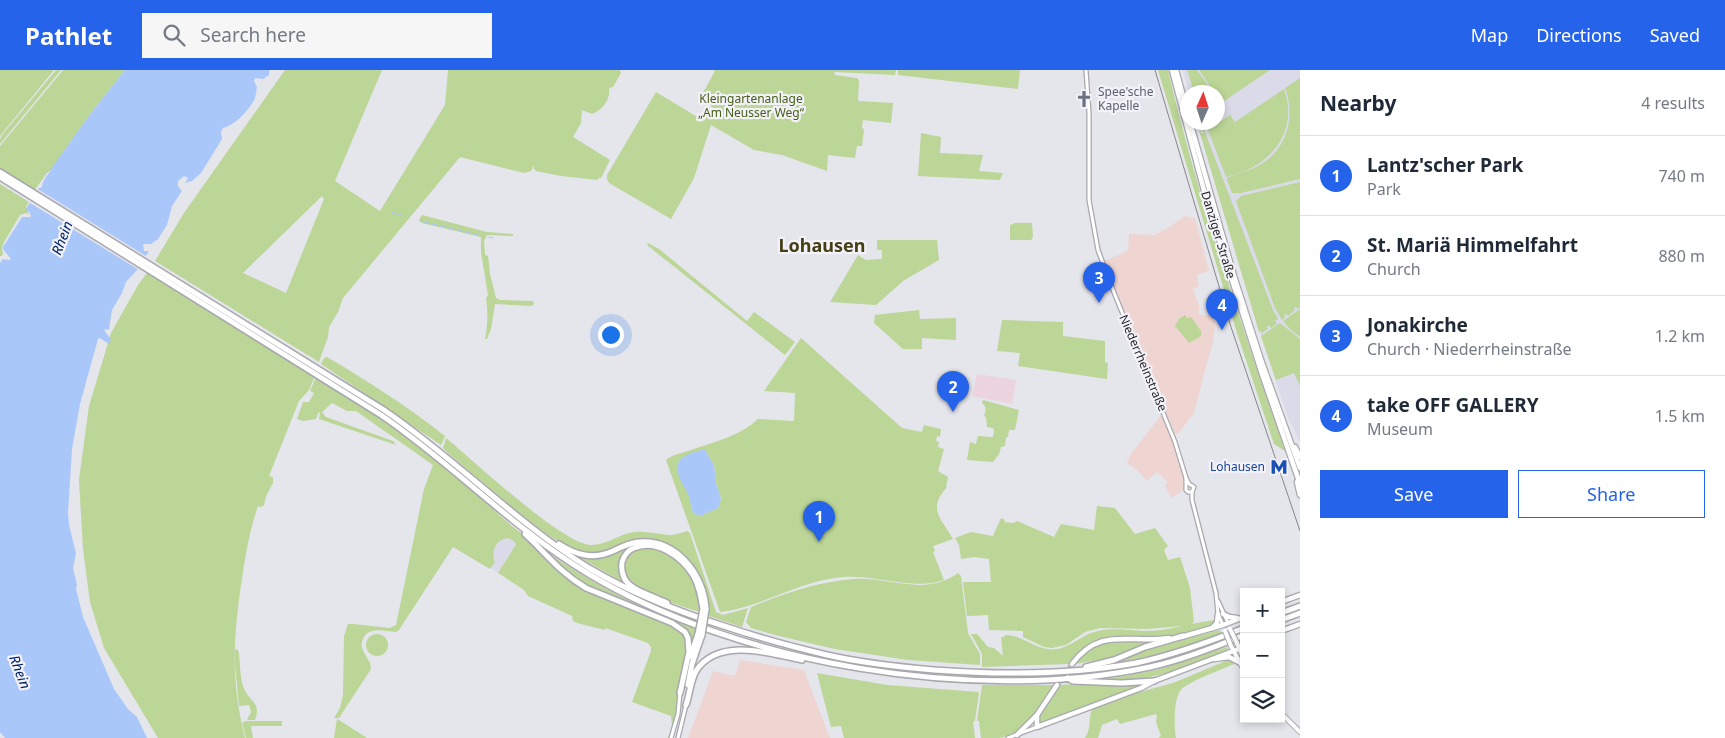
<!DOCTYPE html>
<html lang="en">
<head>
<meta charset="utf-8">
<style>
  body { margin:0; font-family:"Noto Sans",sans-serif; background:#f6f6f7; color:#1f2937 }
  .controls { position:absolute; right:15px; bottom:15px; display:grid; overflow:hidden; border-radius:0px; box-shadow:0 2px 8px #0003 }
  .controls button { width:45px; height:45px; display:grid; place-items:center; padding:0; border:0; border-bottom:1px solid #e0e1e3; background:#fff; color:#1f2937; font:25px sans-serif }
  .compass { position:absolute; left:1180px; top:15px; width:45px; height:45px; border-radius:50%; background:#fff; box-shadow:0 2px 8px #0003; rotate:3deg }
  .you { position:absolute; left:610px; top:264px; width:18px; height:18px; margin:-12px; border:4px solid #fff; border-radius:50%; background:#1a73e8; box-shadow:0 0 0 8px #1a73e833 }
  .badge { display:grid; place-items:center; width:32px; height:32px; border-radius:50%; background:#2563eb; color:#fff; font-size:16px; font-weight:700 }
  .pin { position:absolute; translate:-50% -41px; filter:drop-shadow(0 1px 2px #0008) }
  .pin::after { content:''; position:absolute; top:26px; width:18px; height:15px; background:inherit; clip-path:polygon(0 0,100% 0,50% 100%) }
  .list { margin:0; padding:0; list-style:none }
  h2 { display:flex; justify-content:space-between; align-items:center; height:65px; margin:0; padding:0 20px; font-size:21px }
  h2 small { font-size:16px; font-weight:400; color:#747a83 }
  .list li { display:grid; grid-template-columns:32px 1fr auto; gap:15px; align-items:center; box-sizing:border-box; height:80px; padding:0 20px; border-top:1px solid #e0e1e3 }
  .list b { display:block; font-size:19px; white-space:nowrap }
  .list p { margin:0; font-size:16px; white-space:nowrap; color:#747a83 }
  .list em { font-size:16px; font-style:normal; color:#747a83 }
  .actions { display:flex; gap:10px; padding:15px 20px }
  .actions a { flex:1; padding:11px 0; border:1px solid #2563eb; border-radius:0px; text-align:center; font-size:18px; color:#2563eb }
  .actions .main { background:#2563eb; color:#fff }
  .icon { flex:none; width:28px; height:28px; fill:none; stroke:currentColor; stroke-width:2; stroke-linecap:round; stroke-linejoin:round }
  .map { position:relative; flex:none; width:1300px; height:668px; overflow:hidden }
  header { display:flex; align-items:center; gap:30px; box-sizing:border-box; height:70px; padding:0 25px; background:#2563eb; color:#fff }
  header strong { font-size:24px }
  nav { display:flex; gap:28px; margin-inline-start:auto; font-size:18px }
  .search { width:350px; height:45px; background:#f6f6f7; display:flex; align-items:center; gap:12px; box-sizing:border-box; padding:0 18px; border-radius:0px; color:#747a83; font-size:19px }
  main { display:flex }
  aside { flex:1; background:#fff }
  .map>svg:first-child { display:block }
</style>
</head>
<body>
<header>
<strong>Pathlet</strong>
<div class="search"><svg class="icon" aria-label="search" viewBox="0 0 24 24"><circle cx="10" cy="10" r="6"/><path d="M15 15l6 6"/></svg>Search here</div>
<nav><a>Map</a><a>Directions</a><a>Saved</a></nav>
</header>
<main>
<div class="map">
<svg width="1300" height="668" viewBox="0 0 1300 668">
  <rect width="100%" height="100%" fill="#e5e5ec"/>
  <g fill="#efd5d2">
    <polygon points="1185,146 1195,148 1209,201 1197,205 1199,216 1193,219 1199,235 1199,245 1216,246 1213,271 1194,343 1178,364 1175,364 1102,192 1123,183 1128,180 1129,164 1154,165 1166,159"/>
    <polygon points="1162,344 1177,384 1184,409 1183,420 1172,428 1165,416 1168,412 1157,402 1147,411 1137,400 1127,393 1131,384"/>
    <polygon points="740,590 804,600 830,668 688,668 713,601 735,606"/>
  </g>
  <g fill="#dbdae8">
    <polygon points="1183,0 1300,0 1300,373 1287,345 1261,266 1197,53 1218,52 1218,22 1189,22"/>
    <polygon points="504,467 511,468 516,473 498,503 491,498 495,492 492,486 492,482 501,469"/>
  </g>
  <polygon fill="#ecd4df" points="977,304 1016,310 1012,334 972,326"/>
  <g fill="#bbd696" fill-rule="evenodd">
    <polygon points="0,0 54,0 0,66"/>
    <polygon points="56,0 61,0 0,74 0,69 2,65"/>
    <polygon points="63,0 125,0 91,43 51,100 47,103 34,121 0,100 0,76"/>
    <path d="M285,0H382L335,111L380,141L445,35L448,0H620L621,3L613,17L609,18C611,29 602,40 592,44L582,40L581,53L573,67L610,90L601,108H599L597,110L561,106L536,101L534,99V95L531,101L524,103L460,87L343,228L338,242L329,257L328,267L319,292L155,191L184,143ZM322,126L324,129L286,223L243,203Z"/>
    <polygon points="713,0 896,0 895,5 834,2 835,5 857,8 859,11 858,31 893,33 891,53 863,50 862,58 864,59 862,76 857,76 855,88 828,85 827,101 782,85 754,80 711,55 694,108 671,149 609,113 607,109 607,105 656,22 704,51 712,36 700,28 715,1"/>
    <polygon points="898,0 1020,0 1018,19 898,5"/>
    <path d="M1158,0H1168C1198,129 1242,256 1285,381L1274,374L1237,263Z"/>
    <polygon points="1187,0 1197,0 1213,22 1194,22"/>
    <polygon points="1199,0 1270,0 1221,33 1218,28 1218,22 1214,22"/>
    <path d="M1300,8V109L1241,123H1232L1227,110V108C1238,103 1250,101 1261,94C1287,79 1296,46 1285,18Z"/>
    <path d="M1284,19C1300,64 1268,98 1226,107L1208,60L1230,45L1235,52Z"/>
    <polygon points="1197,53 1201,53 1205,61 1203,62 1202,59 1200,61 1202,64 1205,62 1273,240 1278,249 1275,251 1277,254 1271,258 1269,255 1267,257 1268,259 1262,263 1260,261 1259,262"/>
    <polygon points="921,63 941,67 940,83 983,85 979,101 1003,103 1000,110 918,106"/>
    <polygon points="1300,112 1300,237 1298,239 1296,237 1294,238 1295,240 1288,246 1286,244 1284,245 1285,248 1282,250 1275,238 1236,131 1241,126"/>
    <polygon points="0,114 29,132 26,137 29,145 26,143 20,145 3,174 2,179 3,185 1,186 0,186"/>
    <path d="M422,145L487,162L513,164V166L487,165L484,171L485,185L488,186L490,204L496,228L500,230L533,231L534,234L531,236L495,234L491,259L487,269H485C488,255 488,242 486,228L488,225L481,182V167L422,153L419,150Z"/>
    <polygon points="1015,153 1032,153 1033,167 1031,170 1010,170 1010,155"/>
    <polygon points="877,170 937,170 939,190 903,211 876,235 830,232 858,185 866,190 882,189 882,180 877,180"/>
    <polygon points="648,173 659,179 747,251 754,242 795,272 785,285 657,183 647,175"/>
    <path d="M147,203L315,306L309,320L299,331L269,406L273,407V413L266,426L264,435L261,437L258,436C249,462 245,488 241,515C233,572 231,612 245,668H158L104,578L90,532L83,479L79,410L89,336L111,263L138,215Z"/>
    <polygon points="1300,239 1300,267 1290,259 1283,251"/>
    <polygon points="919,240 920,249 956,248 956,270 922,268 922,279 903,279 874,253 875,245"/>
    <polygon points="1185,245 1187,248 1191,247 1201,261 1201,266 1189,273 1176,257 1174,258 1179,249"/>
    <polygon points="1002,250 1063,252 1063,266 1105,271 1105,292 1108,293 1107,309 1018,296 1020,283 997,281"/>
    <polygon points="1280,253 1300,269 1300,316 1294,303 1276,310 1261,266"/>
    <path d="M801,268L902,358L922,362L924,355L941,359L940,367L937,366L936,371L939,372L938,377L944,379L938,401L948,407L946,416L947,417C927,439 941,448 953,469L933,476L935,481L933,482L944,510C914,521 875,504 842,507C799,511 762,537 720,542L666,390C673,384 683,383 691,380C714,372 740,366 758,349L794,351L795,323L764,321ZM702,380H705L714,395L716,413L721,428L718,438L700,446L693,443L689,426L678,397L682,388Z"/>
    <path d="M327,287C368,311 408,337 445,366L441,375L321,294L324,288Z"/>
    <path d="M316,307C360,334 405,361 445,395C471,416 494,443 521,463C573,503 635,538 697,559L691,581L684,592L677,623V641L670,668H668L672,655L671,646L632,632L651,581V577L648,573L605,558V560L577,553L573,551L572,546L528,526L524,520L498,503L516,474C504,458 488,479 495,492L490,499L453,477L399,560L396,562C385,561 368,556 363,569C361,573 361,576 363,580C366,588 371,591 371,599L339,648H334L340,638L343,625L344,566L348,554H353L390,558L396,555L424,419L433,395L356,341H347L332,333L322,342L326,347L393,371L396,375L319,349L320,342L318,343L316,349L303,351L297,349L303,332H309L314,323L310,321Z"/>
    <path d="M983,330L1019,340L1015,360H1009L1008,367H1006L1005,376L1001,377L999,384L993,392L967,390L970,372L976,374L978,366L993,367L994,361L993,358L987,357L986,347L984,346C986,340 987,337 982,333Z"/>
    <path d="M446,368C474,391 560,472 590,475C605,476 619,464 634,462C646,461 657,464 669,465C675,465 681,463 687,461L690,463L716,542L723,545L748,538L742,557L709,546C707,527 703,505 689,491C679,482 662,476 651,470C629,476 606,486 584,483C556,480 474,404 449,384L443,378Z"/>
    <path d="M1097,436L1115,438L1135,464L1155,458L1168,476L1164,480L1168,490L1180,487L1190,518L1194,552L1191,554L1214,550L1215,551L1214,555C1195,561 1176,566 1156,568C1117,570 1096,557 1069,594L982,597V584L971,564H977L988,577L994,578L1003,586L1001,567H1004L1005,565C1022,565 1032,577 1048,579C1066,582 1078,567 1094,562C1110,557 1128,560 1144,561C1157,561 1170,559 1182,556L1147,559L1100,558L1085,562L1066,575L1052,578L1044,577L1023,567V561L989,560L988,545L967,546L963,512H991L989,489L974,487L961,489L959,475L955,468L971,462L993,466L1001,448L1005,450L1004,452L1013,453L1017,451L1054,467L1061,454L1094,460Z"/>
    <polygon points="641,473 621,490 626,514 574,484 585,487"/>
    <path d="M643,477C677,480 702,509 700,542C681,536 648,526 632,514C626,510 622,501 624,493C626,483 634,479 643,477Z"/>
    <path d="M958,503L961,506L968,563L980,584V595L908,590L835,579L775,565L751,558L746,552L751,537C786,523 816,512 854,509C891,507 925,527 958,503Z"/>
    <path d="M1220,560L1221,563C1183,578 1145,589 1104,594L1152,577Z"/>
    <circle cx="377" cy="575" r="11"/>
    <path d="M1109,571L1159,572L1104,589L1075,594C1082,580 1095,576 1109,571Z"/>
    <path d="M1227,577L1228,579C1184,597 1151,614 1102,610L1157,600Z"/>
    <path d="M235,579L238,580L239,584C240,595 240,605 243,616C248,632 262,631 255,650H247L251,642L249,635L239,636L235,594Z"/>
    <path d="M1228,590L1232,591L1234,594C1218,601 1198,608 1184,617C1173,623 1174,655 1176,668H1158L1161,666L1156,652L1157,646L1156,644L1120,654L1117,649L1102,655L1098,668H1085C1092,658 1088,648 1092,639L1129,625L1173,613Z"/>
    <polygon points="817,603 887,615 979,622 975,651 973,652 975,668 844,668 841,656 831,657"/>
    <polygon points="1086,613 1129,616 1141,615 1038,654 1039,648 1060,615"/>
    <path d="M982,615H1055C1041,635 1027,664 1000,668C994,668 987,668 981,668L979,651H977Z"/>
    <polygon points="337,649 339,650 367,668 334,668"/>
    <polygon points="245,651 282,651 282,656 251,656 253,668 246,668 242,653"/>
  </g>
  <g fill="#aac7f9">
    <path d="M125,0H269V5L263,9L255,8L254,11L257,17C256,22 256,28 253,32C247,42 235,55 223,58L221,62L222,69L201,103L192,111L185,113L188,108L184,106L178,111V116L182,121L172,136L167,155L158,169L151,174H143L144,181H149L138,199L126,212L122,223L112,240L109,259L108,260L104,259L106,263L111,269L109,274L100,268L98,269L80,334L72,379L68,443L69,455L76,483L73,498L77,515L76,519L83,547L114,619L128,639L137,647L147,668H5L0,662V193L3,189L9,190L11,189L3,179V177L22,147H31L30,143L26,139L39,118L42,117C42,110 50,103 53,96L91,43Z"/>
    <path d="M702,380H705L714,395L716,413L721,429L718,438L700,446L693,443C692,438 690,432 689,427C686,417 671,401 680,390C685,384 695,382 702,380Z"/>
  </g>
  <polygon fill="#e5e5ec" points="36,118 149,188 139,200 27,131"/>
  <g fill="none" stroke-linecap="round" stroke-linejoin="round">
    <g stroke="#aac7f9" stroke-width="1">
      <polyline points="392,142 401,145"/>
      <polyline points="420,151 478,165"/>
      <polyline points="488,167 493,168"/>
    </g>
    <polyline stroke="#bebec5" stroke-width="4.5" stroke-dasharray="4.5 2" stroke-linecap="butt" points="1057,615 1072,594"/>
    <g stroke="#a8a8ae" stroke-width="5.5">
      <g id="tertiary">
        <polyline points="1086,0 1089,43 1089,130 1098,180 1115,225 1175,372 1186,408 1189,414 1194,417 1192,422 1192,430 1216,523 1218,544 1223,555"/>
        <polyline points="1186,408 1186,420 1188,422 1192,422"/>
        <polyline points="1218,531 1228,553"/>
        <polyline points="671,668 678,644 680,623"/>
        <polyline points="678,668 686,635"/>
        <polyline points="1008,668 1037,657"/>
      </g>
    </g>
    <g stroke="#a8a8ae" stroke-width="6">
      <g id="secondary">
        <polyline points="1237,573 1244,590"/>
        <polyline points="1231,576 1244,600"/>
        <polyline points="1281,643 1300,662"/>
      </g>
    </g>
    <g stroke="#a8a8ae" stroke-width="7">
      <g id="primary">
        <polyline points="1172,0 1206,128 1262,304"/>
        <polyline points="1176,0 1188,44"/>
        <polyline points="1190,52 1234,206 1261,290"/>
        <polyline points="1281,532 1300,525"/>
        <polyline points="1223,544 1229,547 1237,548"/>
        <polyline points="1212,558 1217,553 1218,544"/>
        <polyline points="1281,561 1300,554"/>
        <polyline points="1181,567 1223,555 1244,547"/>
        <polyline points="1214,589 1229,587 1239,592"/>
        <path d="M1072,594C1100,556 1129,574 1169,568"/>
        <polyline points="1037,645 1037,657 1141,618 1154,611 1244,577"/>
        <polyline points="1017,665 1037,645 1057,615"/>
      </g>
    </g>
    <g stroke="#a8a8ae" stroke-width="7">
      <g id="trunk">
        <polyline points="1261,290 1300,398"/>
        <polyline points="1262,304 1300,414"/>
        <polyline points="1295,377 1300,387"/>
        <polyline points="1297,412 1300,425"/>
      </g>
    </g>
    <g stroke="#a8a8ae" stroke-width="8">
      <g id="motorway">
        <path d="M0,102L384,340C456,389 515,452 589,498C633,524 679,542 727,557C760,568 793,577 827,585C862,593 899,597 934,600C1001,605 1070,605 1136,593C1174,585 1209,572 1244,558"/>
        <path d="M0,107L381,345C453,394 512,458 587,503C739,595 976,634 1150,597C1182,590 1213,578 1244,565"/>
        <path d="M525,464C547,484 560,503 586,518L672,553L685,562L688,568L689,582L680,623"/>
        <path d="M559,474C576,485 593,490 613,481C621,477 629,473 638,472C676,468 704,504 706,539"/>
        <path d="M667,533C654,526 635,522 626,511C622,505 621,499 622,492C624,486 628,480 634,478C656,468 682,487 693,505C699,515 701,527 703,539"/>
        <polyline points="1281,543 1300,536"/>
        <polyline points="1281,550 1300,543"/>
        <polyline points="690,587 698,564"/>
        <polyline points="1086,597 1114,590 1145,577 1183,566"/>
        <polyline points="1068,608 1073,611 1122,613 1154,611"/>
        <polyline points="688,615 692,594 702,565"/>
        <path d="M686,635C690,624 690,612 696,601C718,567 770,583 802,590"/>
      </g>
    </g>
    <use href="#tertiary" stroke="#fff" stroke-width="3"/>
    <use href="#secondary" stroke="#fff" stroke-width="4"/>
    <use href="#primary" stroke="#fff" stroke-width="4.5"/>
    <use href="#trunk" stroke="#fff" stroke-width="4.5"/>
    <use href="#motorway" stroke="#fff" stroke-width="5"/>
    <polyline stroke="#86868b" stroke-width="1" points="1155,0 1231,257 1300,461"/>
    <g stroke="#a8a8ae" stroke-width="6" stroke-linecap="butt">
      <g id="secondary-bridge">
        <polyline points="1230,559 1237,573"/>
        <polyline points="1225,561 1231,576"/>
      </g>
    </g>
    <g stroke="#a8a8ae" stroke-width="8" stroke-linecap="butt">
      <g id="motorway-bridge">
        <polyline points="698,564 703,539"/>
        <polyline points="702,565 706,539"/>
      </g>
    </g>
    <use href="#secondary-bridge" stroke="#fff" stroke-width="4"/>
    <use href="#motorway-bridge" stroke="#fff" stroke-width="5"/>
  </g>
  <defs>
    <g id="church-bare" transform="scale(1.35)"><path d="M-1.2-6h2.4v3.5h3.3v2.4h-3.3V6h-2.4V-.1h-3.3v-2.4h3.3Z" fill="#6b7280" stroke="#f3f2f9" stroke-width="2.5" paint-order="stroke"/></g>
    <g id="metro-bare" transform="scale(1.35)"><path d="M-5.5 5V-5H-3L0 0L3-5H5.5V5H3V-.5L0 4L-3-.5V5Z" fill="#1a4fb4" stroke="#f3f2f9" stroke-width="2.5" paint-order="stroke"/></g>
  </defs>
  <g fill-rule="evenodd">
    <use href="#church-bare" x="1084" y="29"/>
    <use href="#metro-bare" x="1279" y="397"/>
  </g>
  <g text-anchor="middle" stroke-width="4.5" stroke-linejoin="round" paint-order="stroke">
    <g font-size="12" fill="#5b616d" stroke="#f3f2f9" text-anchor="start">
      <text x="1098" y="26">Spee'sche<tspan x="1098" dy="14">Kapelle</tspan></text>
    </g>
    <g font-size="12" fill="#465f17" stroke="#f3f2f9">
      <text x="751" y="33">Kleingartenanlage<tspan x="751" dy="14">„Am Neusser Weg“</tspan></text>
    </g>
    <g font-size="12" fill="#242427" stroke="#f3f2f9">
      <text transform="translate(1218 165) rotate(73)" y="4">Danziger Straße</text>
      <text transform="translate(1143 293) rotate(67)" y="4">Niederrheinstraße</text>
    </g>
    <g font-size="12" fill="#164399" stroke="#f3f2f9" text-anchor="end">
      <text x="1265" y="401">Lohausen</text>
    </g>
    <g font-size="14" font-style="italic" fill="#012469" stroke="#f3f2f9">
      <text transform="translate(62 168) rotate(-69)" y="5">Rhein</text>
      <text transform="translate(20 602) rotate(69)" y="5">Rhein</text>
    </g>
    <g font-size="18" font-weight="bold" fill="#453f16" stroke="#f3f2f9">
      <text x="822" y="182">Lohausen</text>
    </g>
  </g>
</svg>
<div class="controls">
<button>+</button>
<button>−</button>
<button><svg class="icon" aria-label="layers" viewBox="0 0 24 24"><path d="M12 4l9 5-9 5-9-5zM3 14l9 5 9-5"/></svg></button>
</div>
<svg class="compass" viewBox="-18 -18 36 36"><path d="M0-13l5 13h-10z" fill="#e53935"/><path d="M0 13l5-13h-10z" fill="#747a83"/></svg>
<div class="you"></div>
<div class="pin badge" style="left:819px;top:472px">1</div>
<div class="pin badge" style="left:953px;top:342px">2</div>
<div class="pin badge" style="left:1099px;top:233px">3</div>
<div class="pin badge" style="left:1222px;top:260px">4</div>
</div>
<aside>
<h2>Nearby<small>4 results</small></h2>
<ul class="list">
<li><span class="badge">1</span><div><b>Lantz'scher Park</b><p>Park</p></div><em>740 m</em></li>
<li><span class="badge">2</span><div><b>St. Mariä Himmelfahrt</b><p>Church</p></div><em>880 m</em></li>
<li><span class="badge">3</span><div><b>Jonakirche</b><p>Church · Niederrheinstraße</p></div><em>1.2 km</em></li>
<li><span class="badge">4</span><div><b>take OFF GALLERY</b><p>Museum</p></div><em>1.5 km</em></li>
</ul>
<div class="actions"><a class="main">Save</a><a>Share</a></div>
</aside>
</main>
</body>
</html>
